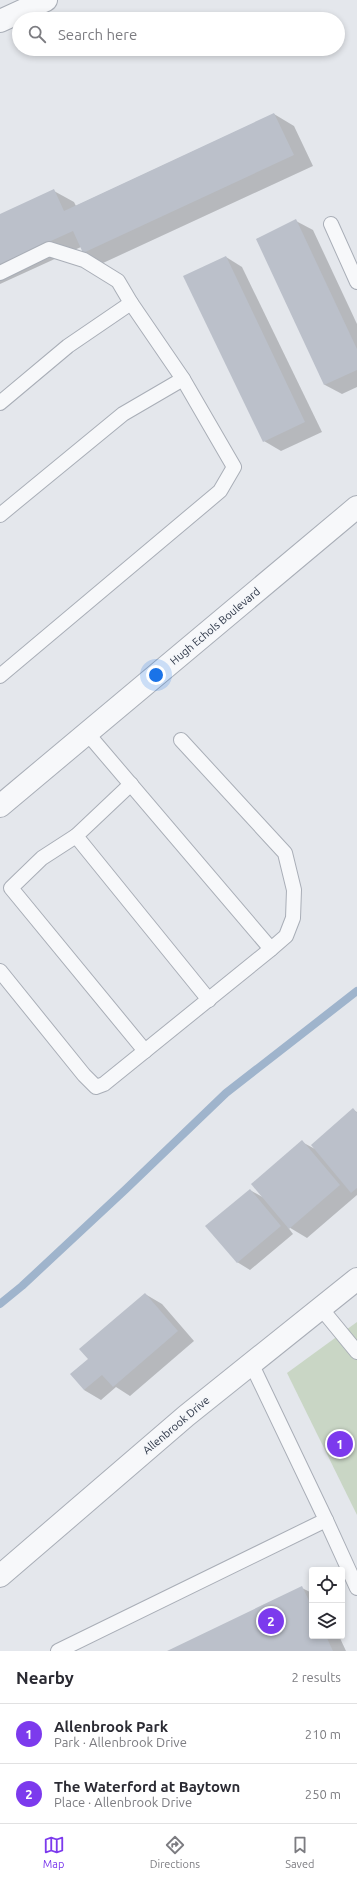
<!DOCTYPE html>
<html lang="en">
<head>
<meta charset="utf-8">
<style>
  body { margin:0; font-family:Ubuntu,sans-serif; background:#f7f7f7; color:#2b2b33 }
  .controls { position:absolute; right:12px; bottom:12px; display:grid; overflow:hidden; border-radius:4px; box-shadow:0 2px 6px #0003 }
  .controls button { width:36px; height:36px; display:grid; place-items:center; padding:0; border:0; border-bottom:1px solid #e1e1e2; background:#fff; color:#2b2b33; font:20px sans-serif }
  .you { position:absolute; left:156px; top:675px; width:14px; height:14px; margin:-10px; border:3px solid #fff; border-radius:50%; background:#1a73e8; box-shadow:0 0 0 6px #1a73e833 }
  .badge { display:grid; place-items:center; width:26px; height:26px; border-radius:50%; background:#7c3aed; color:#fff; font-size:13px; font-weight:700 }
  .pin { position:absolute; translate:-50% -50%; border:2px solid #fff; box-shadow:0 1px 4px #0006 }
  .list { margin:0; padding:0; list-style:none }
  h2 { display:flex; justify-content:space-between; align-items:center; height:52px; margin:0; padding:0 16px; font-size:17px }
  h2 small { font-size:13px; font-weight:400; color:#7c7c81 }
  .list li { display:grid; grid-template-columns:26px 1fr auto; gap:12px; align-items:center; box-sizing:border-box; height:60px; padding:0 16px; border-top:1px solid #e1e1e2 }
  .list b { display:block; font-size:15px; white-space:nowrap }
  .list p { margin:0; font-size:13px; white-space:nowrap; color:#7c7c81 }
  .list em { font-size:13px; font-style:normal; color:#7c7c81 }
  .icon { flex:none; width:22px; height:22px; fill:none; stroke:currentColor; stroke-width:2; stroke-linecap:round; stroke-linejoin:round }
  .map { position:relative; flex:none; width:357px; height:1651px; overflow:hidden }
  .search { position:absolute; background:#fff; box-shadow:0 2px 6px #0003; left:12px; right:12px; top:12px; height:44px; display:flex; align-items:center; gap:10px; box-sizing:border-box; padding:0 14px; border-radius:22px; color:#7c7c81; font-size:15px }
  .sheet { height:172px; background:#fff }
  nav { display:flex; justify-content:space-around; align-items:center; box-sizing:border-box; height:56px; border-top:1px solid #e1e1e2; background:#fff; font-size:11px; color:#7c7c81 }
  nav a { display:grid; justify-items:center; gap:2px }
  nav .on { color:#7c3aed }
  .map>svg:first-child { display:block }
</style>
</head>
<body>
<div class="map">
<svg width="357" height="1651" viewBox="0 0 357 1651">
  <rect width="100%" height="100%" fill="#e4e7ec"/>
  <polygon fill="#c9d6c5" points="357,1322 357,1515 287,1373"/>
  <g fill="#0003">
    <polygon points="274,114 294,126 313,166 103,263 84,252 81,247 0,284 0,216 54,191 74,202 76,206"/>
    <polygon points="296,221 313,230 357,324 357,387 342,394 325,385 257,239"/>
    <polygon points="226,257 242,267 322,432 281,451 264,441"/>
    <polygon points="353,1110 357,1112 357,1195 307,1238 287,1226 293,1234 250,1270 237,1262 250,1190 266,1199 302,1142 315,1149"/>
    <polygon points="145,1294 162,1304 194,1341 130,1396 116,1387 101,1400 84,1390 89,1359"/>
    <polygon points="302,1588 312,1593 312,1636 339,1636 346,1651 169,1651"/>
  </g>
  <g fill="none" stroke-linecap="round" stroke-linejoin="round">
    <polyline stroke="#9fb4cc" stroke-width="8" points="0,1304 22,1286 126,1189 226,1093 357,991"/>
  </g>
  <g fill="#bbc0ca">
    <polygon points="274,113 294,155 83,253 73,231 0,264 0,214 54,189 64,211"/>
    <polygon points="296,219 357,349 357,370 324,385 256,239"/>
    <polygon points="226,256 305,422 263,442 183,276"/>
    <polygon points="353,1108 357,1113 357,1188 351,1193 311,1145"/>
    <polygon points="302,1140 340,1185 289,1229 251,1184"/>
    <polygon points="250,1189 281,1226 237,1263 205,1226"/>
    <polygon points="145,1293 178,1331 113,1387 102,1375 84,1390 70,1374 88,1359 79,1349"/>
    <polygon points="302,1586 312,1607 312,1636 326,1636 333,1651 167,1651"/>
  </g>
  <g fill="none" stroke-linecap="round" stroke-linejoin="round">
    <g stroke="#a9aeb7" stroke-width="16">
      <g id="lane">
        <polyline points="331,224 357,282"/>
        <polyline points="0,273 49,249 84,260 118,281 131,303 68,346 0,403"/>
        <polyline points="0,515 123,414 183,379"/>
        <polyline points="0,676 220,491 234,467 183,379 131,303"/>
        <polyline points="87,733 271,949 286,936 293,918 294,890 285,853 181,740"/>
        <polyline points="131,784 76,836 209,1000"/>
        <polyline points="76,836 42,858 11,888 145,1051"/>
        <polyline points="0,971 84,1075 96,1087 104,1084 271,949"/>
        <polyline points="320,1307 357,1352"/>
        <polyline points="326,1520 357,1588"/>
        <polyline points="58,1651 326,1520 251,1363"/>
      </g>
    </g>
    <g stroke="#a9aeb7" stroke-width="24">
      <g id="street">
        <polyline points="0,21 46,0"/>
        <polyline points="0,806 357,507"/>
        <polyline points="0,1576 186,1416 357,1279"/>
      </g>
    </g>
    <use href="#lane" stroke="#f7f8fa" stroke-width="14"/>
    <use href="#street" stroke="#f7f8fa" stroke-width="22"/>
  </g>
  <g text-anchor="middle" stroke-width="3" stroke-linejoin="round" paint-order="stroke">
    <g font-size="11" fill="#2b3445" stroke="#f4f6f9">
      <text transform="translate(215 626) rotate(-40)" y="4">Hugh Echols Boulevard</text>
      <text transform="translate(176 1425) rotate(-40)" y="4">Allenbrook Drive</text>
    </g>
  </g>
</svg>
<div class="controls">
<button><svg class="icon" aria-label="locate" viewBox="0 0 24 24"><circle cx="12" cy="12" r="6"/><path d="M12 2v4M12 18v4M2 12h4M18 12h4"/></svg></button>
<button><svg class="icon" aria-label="layers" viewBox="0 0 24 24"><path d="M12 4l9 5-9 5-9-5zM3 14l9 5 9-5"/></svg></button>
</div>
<div class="you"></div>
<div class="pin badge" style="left:340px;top:1444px">1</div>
<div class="pin badge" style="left:271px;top:1621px">2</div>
<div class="search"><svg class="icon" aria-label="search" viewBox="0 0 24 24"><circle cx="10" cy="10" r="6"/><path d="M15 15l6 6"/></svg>Search here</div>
</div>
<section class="sheet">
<h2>Nearby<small>2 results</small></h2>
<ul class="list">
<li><span class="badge">1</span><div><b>Allenbrook Park</b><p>Park · Allenbrook Drive</p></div><em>210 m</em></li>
<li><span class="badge">2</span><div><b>The Waterford at Baytown</b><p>Place · Allenbrook Drive</p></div><em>250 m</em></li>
</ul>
</section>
<nav>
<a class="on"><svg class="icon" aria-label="map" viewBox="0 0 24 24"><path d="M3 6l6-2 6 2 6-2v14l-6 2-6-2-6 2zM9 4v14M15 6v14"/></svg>Map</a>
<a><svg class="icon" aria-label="directions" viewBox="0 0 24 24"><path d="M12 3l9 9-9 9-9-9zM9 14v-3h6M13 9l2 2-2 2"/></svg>Directions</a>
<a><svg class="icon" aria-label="saved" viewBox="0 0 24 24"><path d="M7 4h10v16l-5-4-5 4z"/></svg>Saved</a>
</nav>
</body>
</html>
